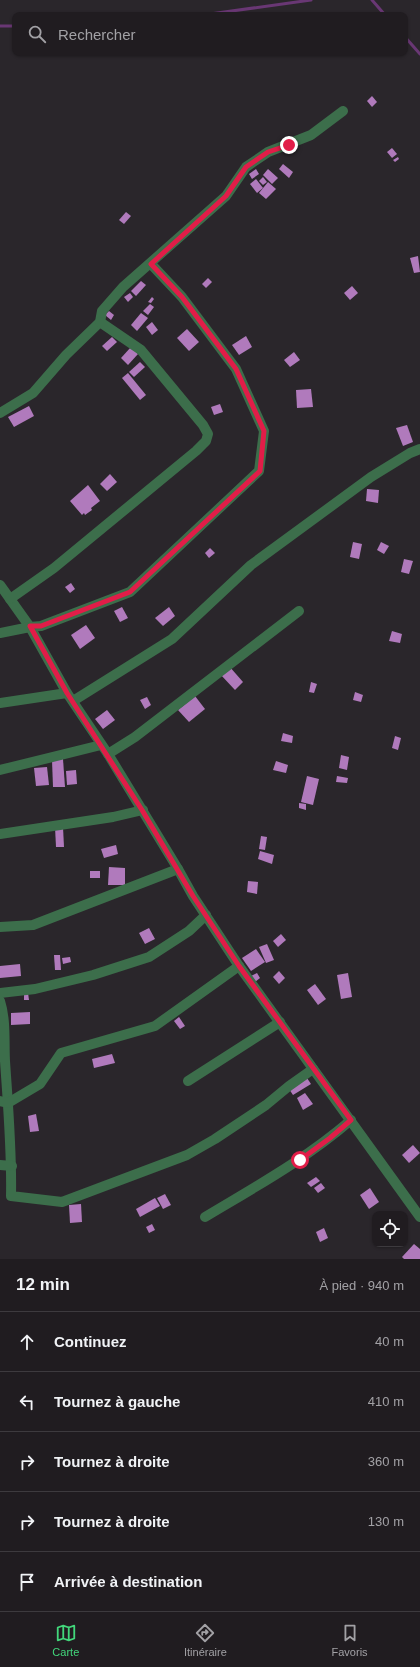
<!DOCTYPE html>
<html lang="fr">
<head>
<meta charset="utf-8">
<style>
  body { margin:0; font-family:Helvetica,sans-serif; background:#2d292d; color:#f1f3f6 }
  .controls { position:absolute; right:12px; bottom:12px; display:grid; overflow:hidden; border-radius:8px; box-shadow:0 1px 3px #0004 }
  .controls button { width:36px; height:36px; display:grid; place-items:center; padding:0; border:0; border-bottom:1px solid #3d3a3e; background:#201c20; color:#f1f3f6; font:20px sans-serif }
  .stop { position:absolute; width:12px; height:12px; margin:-9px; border:3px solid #e11d48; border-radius:50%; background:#fff }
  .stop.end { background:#e11d48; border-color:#fff; box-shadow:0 1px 4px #0008 }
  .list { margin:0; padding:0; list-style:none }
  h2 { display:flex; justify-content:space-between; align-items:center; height:52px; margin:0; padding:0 16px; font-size:17px }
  h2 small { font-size:13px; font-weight:400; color:#a2a1a5 }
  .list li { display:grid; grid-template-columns:26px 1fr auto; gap:12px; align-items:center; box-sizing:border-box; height:60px; padding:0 16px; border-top:1px solid #3d3a3e }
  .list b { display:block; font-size:15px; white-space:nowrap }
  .list em { font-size:13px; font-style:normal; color:#a2a1a5 }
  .icon { flex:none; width:22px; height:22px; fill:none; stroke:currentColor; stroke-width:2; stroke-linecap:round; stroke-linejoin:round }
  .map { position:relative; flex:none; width:420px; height:1259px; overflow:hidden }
  .search { position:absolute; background:#201c20; box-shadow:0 1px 3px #0004; left:12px; right:12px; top:12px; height:44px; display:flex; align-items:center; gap:10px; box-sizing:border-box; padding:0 14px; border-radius:8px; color:#a2a1a5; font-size:15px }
  .sheet { height:352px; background:#201c20 }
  nav { display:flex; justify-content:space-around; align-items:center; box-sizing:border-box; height:56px; border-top:1px solid #3d3a3e; background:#201c20; font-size:11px; color:#a2a1a5 }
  nav a { display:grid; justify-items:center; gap:2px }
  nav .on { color:#42d77b }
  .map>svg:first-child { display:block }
</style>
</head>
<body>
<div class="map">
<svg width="420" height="1259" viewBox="0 0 420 1259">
  <rect width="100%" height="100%" fill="#2a262b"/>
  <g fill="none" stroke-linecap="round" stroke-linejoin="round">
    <g stroke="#693774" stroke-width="3">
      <polyline points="372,0 385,15"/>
      <polyline points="203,15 311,0"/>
      <polyline points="0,26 15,26"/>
      <polyline points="405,37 420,54"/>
    </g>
  </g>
  <g fill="#b07abc">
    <polygon points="372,96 377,102 372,107 367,101"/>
    <polygon points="392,148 397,154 392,158 387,152"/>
    <polygon points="398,157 399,159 395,162 393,160"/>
    <polygon points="283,164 293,172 289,178 279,169"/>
    <polygon points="256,169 259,174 252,179 249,174"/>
    <polygon points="268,169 278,178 272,184 263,175"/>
    <polygon points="263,177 267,182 263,185 259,181"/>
    <polygon points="256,179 263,188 257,193 250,184"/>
    <polygon points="268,182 276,189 266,199 259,193"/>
    <polygon points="126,212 131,216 124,224 119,220"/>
    <polygon points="418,256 420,272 414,273 410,258"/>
    <polygon points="208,278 212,282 206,288 202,284"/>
    <polygon points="141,281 146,285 136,296 131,291"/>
    <polygon points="352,286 358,293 350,300 344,293"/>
    <polygon points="130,293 133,297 128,302 124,297"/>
    <polygon points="152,297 154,299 151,303 148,302"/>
    <polygon points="150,304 154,307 148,315 143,311"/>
    <polygon points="109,311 114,315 111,320 105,315"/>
    <polygon points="141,313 148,318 137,331 131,325"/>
    <polygon points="152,322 158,330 152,335 146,327"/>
    <polygon points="187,329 199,342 189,351 177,338"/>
    <polygon points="246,336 252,347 239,355 232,345"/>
    <polygon points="112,337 117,342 107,351 102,346"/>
    <polygon points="131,347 138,354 128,365 121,358"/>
    <polygon points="294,352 300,360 290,367 284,360"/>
    <polygon points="140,362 145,367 134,377 129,372"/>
    <polygon points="128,373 146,395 140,400 122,378"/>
    <polygon points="311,389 313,407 297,408 296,390"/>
    <polygon points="220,404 223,412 214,415 211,407"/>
    <polygon points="29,406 34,416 14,427 8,417"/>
    <polygon points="407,425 413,442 403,446 396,428"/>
    <polygon points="110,474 117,482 107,491 100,484"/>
    <polygon points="88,485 100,501 91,508 92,510 85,515 84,513 82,515 70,501"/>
    <polygon points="367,489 379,490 378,503 366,501"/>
    <polygon points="353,542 362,544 359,559 350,557"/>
    <polygon points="381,542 389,546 384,554 377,550"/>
    <polygon points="210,548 215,553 209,558 205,553"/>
    <polygon points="404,559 413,561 409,574 401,572"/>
    <polygon points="71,583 75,589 70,593 65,587"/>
    <polygon points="122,607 128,618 120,622 114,611"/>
    <polygon points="169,607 175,616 163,626 155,618"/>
    <polygon points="86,625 95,638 80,649 71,635"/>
    <polygon points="392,631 402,634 400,643 389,641"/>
    <polygon points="229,666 243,682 235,690 220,674"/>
    <polygon points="311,682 317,684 314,693 309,692"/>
    <polygon points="355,692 363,695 361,702 353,700"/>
    <polygon points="195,696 205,709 189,722 178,710"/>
    <polygon points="147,697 151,705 145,709 140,700"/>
    <polygon points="107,710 115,720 103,729 95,719"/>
    <polygon points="283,733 293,736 292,743 281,741"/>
    <polygon points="395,736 401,738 398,750 392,748"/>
    <polygon points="341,755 349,757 347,770 339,768"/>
    <polygon points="63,759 65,787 53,787 52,760"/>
    <polygon points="276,761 288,765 286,773 273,770"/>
    <polygon points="47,767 49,785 36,786 34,768"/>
    <polygon points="76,770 77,784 67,785 66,771"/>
    <polygon points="307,776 319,779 313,805 301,802"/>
    <polygon points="337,776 348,778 347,783 336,782"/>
    <polygon points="299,803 306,804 306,810 299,808"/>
    <polygon points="55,827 63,827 64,847 56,847"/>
    <polygon points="261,836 267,837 265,850 259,849"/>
    <polygon points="116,845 118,854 104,858 101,849"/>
    <polygon points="260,851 274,855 272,864 258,859"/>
    <polygon points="109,867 125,868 125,885 108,885"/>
    <rect x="90" y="871" width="10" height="7"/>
    <polygon points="248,881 258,882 257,894 247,892"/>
    <polygon points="149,928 155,939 145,944 139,933"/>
    <polygon points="281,934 286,940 278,947 273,941"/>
    <polygon points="267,944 274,960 266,963 259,947"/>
    <polygon points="256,949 265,962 251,971 242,958"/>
    <polygon points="54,955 60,955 61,970 55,970"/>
    <polygon points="70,957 71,962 63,964 62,958"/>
    <polygon points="20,964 21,976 0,978 0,966"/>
    <polygon points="279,971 285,978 279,984 273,977"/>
    <polygon points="257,973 260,978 255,982 251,976"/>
    <polygon points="348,973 352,997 341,999 337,975"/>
    <polygon points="315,984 326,999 318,1005 307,990"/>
    <polygon points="28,993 29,1000 24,1000 24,994"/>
    <polygon points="30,1012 30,1024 11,1025 11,1013"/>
    <polygon points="179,1017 185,1026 180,1029 174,1021"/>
    <polygon points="112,1054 115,1063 94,1068 92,1059"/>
    <polygon points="307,1078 311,1084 293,1095 289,1089"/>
    <polygon points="305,1093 313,1104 303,1110 297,1098"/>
    <polygon points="36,1114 39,1131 30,1132 28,1116"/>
    <polygon points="413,1145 420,1153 409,1163 402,1155"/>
    <polygon points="316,1177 320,1181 311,1187 307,1183"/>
    <polygon points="321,1183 325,1188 318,1193 314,1188"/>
    <polygon points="370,1188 379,1202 369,1209 360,1195"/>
    <polygon points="165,1194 171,1205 163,1209 157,1198"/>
    <polygon points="155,1198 160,1206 140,1217 136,1209"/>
    <polygon points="81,1204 82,1222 70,1223 69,1205"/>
    <polygon points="152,1224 155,1230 149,1233 146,1227"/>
    <polygon points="324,1228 328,1238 320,1242 316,1232"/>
    <polygon points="414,1244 420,1249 420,1259 404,1259 402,1257"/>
  </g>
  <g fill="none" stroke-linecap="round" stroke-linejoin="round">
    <g stroke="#3c6e4b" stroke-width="10">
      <polyline points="0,413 33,393 66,355 100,322 102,311 123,287 226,196 246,167 268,152 311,135 343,111"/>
      <polyline points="0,585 30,627 67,693 108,754 178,869 193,896 239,966 420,1217"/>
      <polyline points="10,599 54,568 196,451 206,441 208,434 203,425 141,350 100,322"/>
      <polyline points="0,633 30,627 41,626 130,592 259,471 264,431 236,369 182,297 151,264"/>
      <polyline points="73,701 172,639 251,565 371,477 410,453 420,449"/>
      <polyline points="0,703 67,693"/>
      <polyline points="108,754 135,737 299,611"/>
      <polyline points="0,770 101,745"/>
      <polyline points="0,834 113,817 143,810"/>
      <polyline points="0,927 33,925 178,869"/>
      <polyline points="0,993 35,989 93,975 149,957 189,931 206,915"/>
      <path d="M0,1001C6,1020 4,1041 5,1061C8,1106 12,1151 11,1196L62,1202L187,1155L215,1139L266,1105L289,1086L313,1069"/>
      <polyline points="188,1081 280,1022"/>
      <polyline points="0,1101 8,1103 40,1084 61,1053 155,1026 239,966"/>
      <polyline points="0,1165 12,1166"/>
      <path d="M205,1217C255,1187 306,1159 351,1120"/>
    </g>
  </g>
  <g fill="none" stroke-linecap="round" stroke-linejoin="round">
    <polyline stroke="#e11d48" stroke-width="5" points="289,145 268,152 246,167 226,196 151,264 182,297 236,369 264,431 260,471 130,592 41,626 30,626 67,693 142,810 193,896 239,966 351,1120 330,1138 300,1160"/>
  </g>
</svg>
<div class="controls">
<button><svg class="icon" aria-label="locate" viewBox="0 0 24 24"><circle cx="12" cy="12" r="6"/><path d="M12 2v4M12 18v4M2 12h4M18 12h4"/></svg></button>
</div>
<div class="stop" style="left:300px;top:1160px"></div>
<div class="stop end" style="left:289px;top:145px"></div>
<div class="search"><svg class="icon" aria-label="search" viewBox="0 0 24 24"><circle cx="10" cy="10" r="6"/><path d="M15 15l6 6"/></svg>Rechercher</div>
</div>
<section class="sheet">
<h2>12 min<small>À pied · 940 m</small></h2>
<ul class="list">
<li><svg class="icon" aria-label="ahead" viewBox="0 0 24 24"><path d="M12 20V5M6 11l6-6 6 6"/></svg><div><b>Continuez</b></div><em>40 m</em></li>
<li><svg class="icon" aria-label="left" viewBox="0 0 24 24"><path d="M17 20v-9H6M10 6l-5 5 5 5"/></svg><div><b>Tournez à gauche</b></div><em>410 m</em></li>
<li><svg class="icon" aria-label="right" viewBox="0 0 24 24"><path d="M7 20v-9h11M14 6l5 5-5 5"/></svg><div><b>Tournez à droite</b></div><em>360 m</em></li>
<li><svg class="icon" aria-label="right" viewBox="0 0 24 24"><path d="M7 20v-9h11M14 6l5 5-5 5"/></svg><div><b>Tournez à droite</b></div><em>130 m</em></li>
<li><svg class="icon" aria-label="arrive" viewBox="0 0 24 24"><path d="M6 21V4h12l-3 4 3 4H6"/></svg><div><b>Arrivée à destination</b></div></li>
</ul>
</section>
<nav>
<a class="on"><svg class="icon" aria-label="map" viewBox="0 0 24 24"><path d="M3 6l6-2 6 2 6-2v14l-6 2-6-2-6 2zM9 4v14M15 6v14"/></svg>Carte</a>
<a><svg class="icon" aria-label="directions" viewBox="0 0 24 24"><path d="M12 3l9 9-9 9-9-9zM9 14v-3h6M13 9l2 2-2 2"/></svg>Itinéraire</a>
<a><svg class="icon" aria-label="saved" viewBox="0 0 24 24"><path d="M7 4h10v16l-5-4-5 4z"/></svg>Favoris</a>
</nav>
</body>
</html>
